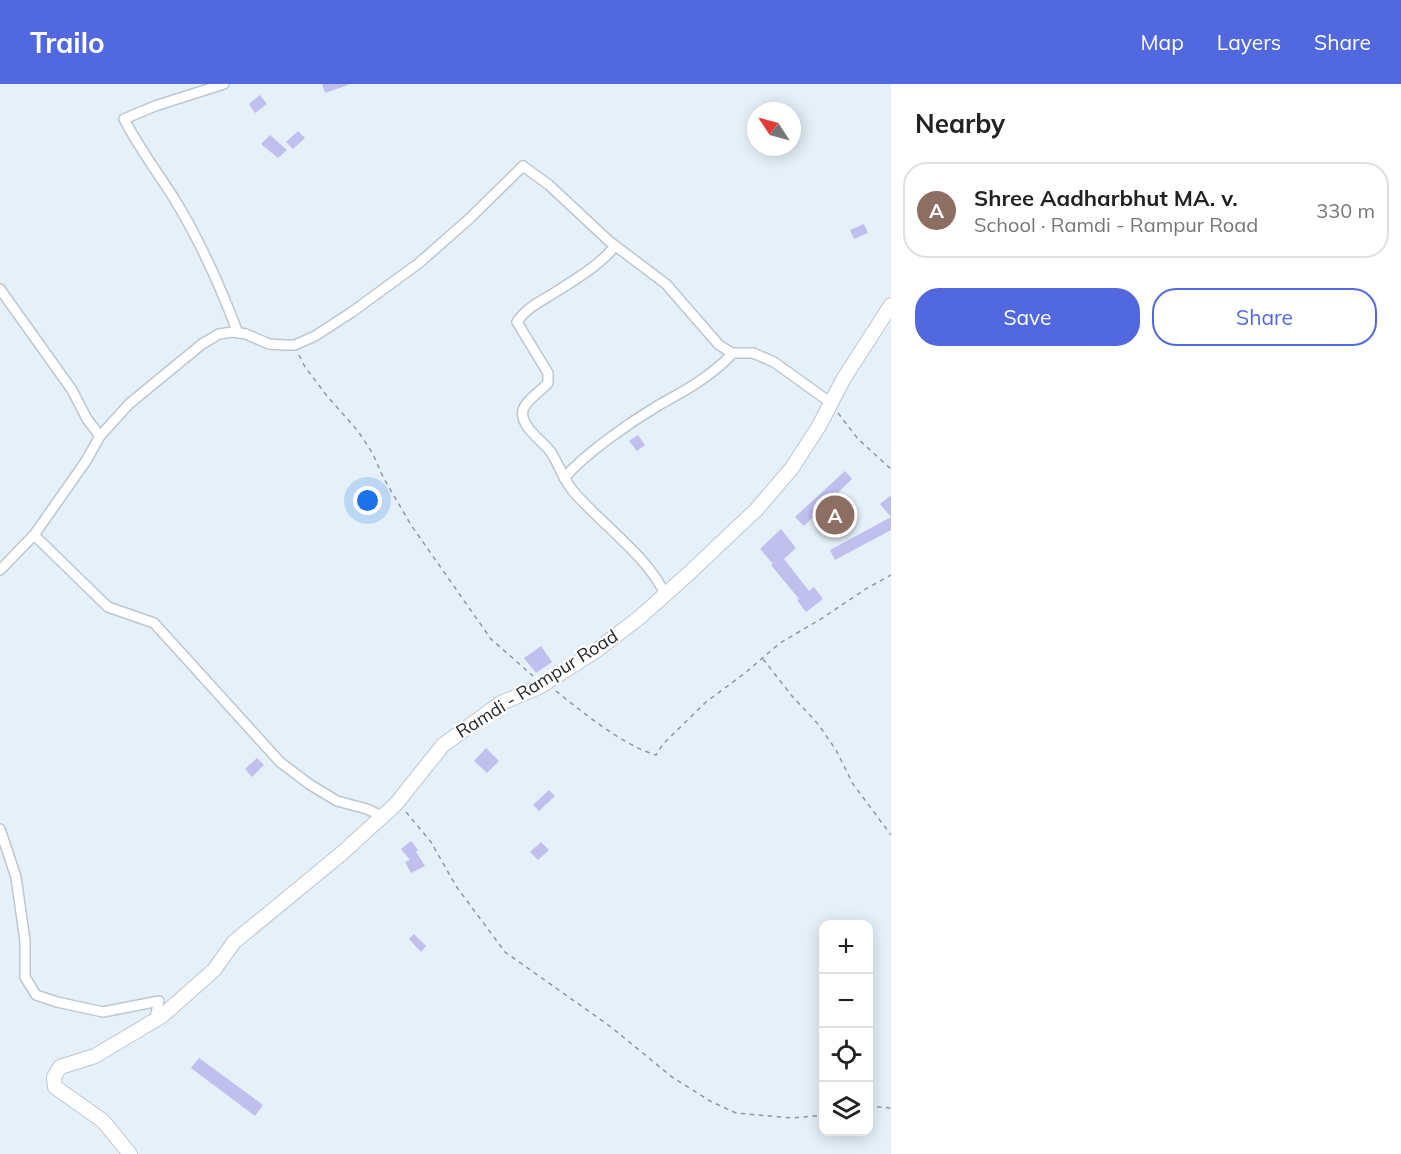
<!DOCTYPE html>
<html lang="en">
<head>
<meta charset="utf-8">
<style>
  body { margin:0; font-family:Mulish,sans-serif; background:#f6f6f6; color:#222 }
  .controls { position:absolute; right:18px; bottom:18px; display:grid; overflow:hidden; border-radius:12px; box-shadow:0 3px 15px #0003 }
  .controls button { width:54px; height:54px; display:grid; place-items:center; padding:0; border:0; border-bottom:2px solid #e0e0e0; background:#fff; color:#222; font:30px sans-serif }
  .compass { position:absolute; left:747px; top:18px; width:54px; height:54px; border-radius:50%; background:#fff; box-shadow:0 3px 15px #0003; rotate:306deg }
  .you { position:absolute; left:368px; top:417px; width:21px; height:21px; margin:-15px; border:4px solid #fff; border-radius:50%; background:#1a73e8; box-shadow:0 0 0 9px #1a73e833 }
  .badge { display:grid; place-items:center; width:39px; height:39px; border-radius:50%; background:#5268de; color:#fff; font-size:20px; font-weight:700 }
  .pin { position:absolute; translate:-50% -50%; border:3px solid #fff; box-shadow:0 2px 6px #0006 }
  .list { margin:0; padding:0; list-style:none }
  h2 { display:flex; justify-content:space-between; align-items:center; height:78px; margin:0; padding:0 24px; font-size:26px }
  h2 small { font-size:20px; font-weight:400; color:#767676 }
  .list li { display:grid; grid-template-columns:39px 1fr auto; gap:18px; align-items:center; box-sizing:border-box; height:96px; margin:0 12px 12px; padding:0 12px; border:2px solid #e0e0e0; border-radius:24px }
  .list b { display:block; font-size:22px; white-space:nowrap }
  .list p { margin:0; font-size:20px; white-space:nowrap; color:#767676 }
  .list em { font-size:20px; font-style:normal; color:#767676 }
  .actions { display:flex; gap:12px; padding:18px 24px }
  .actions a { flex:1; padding:14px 0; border:2px solid #5268de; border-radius:24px; text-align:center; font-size:21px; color:#5268de }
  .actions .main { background:#5268de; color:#fff }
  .icon { flex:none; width:33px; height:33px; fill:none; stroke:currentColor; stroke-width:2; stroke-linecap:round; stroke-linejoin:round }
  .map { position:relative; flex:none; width:891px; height:1070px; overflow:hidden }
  header { display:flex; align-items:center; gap:36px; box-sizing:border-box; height:84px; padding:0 30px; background:#5268de; color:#fff }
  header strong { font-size:28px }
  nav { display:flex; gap:33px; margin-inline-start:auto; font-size:21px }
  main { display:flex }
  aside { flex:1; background:#fff }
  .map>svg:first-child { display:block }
</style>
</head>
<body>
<header>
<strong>Trailo</strong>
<nav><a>Map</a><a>Layers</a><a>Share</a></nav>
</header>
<main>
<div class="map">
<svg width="891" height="1070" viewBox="0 0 891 1070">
  <rect width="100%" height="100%" fill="#e5f0f8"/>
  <g fill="#c0bfee">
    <polygon points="322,0 348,0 348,1 325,9"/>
    <polygon points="260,11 267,20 255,29 249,20"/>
    <polygon points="298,47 305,54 293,65 286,58"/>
    <polygon points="270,51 287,66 278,74 261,60"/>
    <polygon points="864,140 868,149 854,155 850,146"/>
    <polygon points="638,351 645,361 637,367 629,357"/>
    <polygon points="845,387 852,395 804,442 795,433"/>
    <polygon points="891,411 891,446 835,476 830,466 891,433 880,420"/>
    <polygon points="781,445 796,464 784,475 809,507 814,503 823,515 806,528 797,516 799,515 771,481 773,480 760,465"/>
    <polygon points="541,562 552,578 536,589 524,574"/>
    <polygon points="486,664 499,677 487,689 474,677"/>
    <polygon points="257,674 264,681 252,693 245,685"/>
    <polygon points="549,706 555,712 539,727 533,721"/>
    <polygon points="411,757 418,766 416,768 425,782 411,789 405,778 410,776 401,765"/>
    <polygon points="541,758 549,766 538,776 530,768"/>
    <polygon points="414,850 426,862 421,868 409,855"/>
    <polygon points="199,974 263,1021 255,1032 191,984"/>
  </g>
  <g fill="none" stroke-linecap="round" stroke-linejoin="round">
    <g stroke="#bcc7cf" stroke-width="12">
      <g id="minor">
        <path d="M224,0L155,22L124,35C139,64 158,89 175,116C200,157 221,204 238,249"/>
        <path d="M615,162C600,181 575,196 554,209C540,218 526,224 517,238L548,289V299C541,307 526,316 523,326C519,341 542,357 550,367C559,380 563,395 573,407C599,438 651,475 665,511"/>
        <polyline points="0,205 72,306 87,335 100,352"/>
        <path d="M564,394C587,368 629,339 659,321C684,307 710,293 730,272"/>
        <polyline points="34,451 86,377 100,352 129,320 202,260 219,250 233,248 246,250 269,260 285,261 295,261 315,252 352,228 419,179 469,135 523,82 549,101 609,157 666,200 719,261 732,269 753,269 774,278 831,319"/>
        <polyline points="0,486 34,451 108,523 154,539 280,678 309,700 337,717 367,725 382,732"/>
        <polyline points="0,745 16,793 25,857 25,893 36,911 57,918 103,928 159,917 154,937"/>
      </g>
    </g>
    <g stroke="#bcc7cf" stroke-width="16">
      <polyline id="secondary" points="130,1070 103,1037 55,1003 54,993 60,983 95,972 162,932 214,886 234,858 341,770 396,720 443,661 501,619 539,603 597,566 640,533 686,492 756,426 792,384 819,342 844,294 891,221"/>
    </g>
    <g stroke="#90989e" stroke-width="1.5" stroke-dasharray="4.5 4.5" stroke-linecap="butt">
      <polyline points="299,271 305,283 327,312 358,347 373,370 383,393 411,441 465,518 491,555 533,592"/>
      <polyline points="838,329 858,355 891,385"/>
      <polyline points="763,575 792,612 818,640 836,666 853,700 891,751"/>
      <path d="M556,607C582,628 624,662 656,671L663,660L706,618L745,589L780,559L821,535L864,506L891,491"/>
      <polyline points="406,728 431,758 456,802 505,868 611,943 672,993 710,1017 736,1029 792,1034 824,1031"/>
      <polyline points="868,1022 891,1024"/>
    </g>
    <use href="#minor" stroke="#fff" stroke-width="9"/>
    <use href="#secondary" stroke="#fff" stroke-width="14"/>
  </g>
  <g text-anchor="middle" stroke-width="4.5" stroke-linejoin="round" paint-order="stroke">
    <g font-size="18" fill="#25292c" stroke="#fff">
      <text transform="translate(537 600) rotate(-32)" y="6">Ramdi - Rampur Road</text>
    </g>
  </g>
</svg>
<div class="controls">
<button>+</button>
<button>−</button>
<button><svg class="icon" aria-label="locate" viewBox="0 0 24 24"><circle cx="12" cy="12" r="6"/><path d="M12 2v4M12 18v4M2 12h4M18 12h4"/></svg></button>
<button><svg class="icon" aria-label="layers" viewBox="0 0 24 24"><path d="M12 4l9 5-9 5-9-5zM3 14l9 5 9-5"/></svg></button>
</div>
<svg class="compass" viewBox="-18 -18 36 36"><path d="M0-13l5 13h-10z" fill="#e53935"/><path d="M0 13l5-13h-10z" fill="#767676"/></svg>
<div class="you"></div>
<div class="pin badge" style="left:835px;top:431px;background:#8d6e63">A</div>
</div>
<aside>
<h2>Nearby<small></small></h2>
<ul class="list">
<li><span class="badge" style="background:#8d6e63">A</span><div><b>Shree Aadharbhut MA. v.</b><p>School · Ramdi - Rampur Road</p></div><em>330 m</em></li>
</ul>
<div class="actions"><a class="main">Save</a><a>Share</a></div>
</aside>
</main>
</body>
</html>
